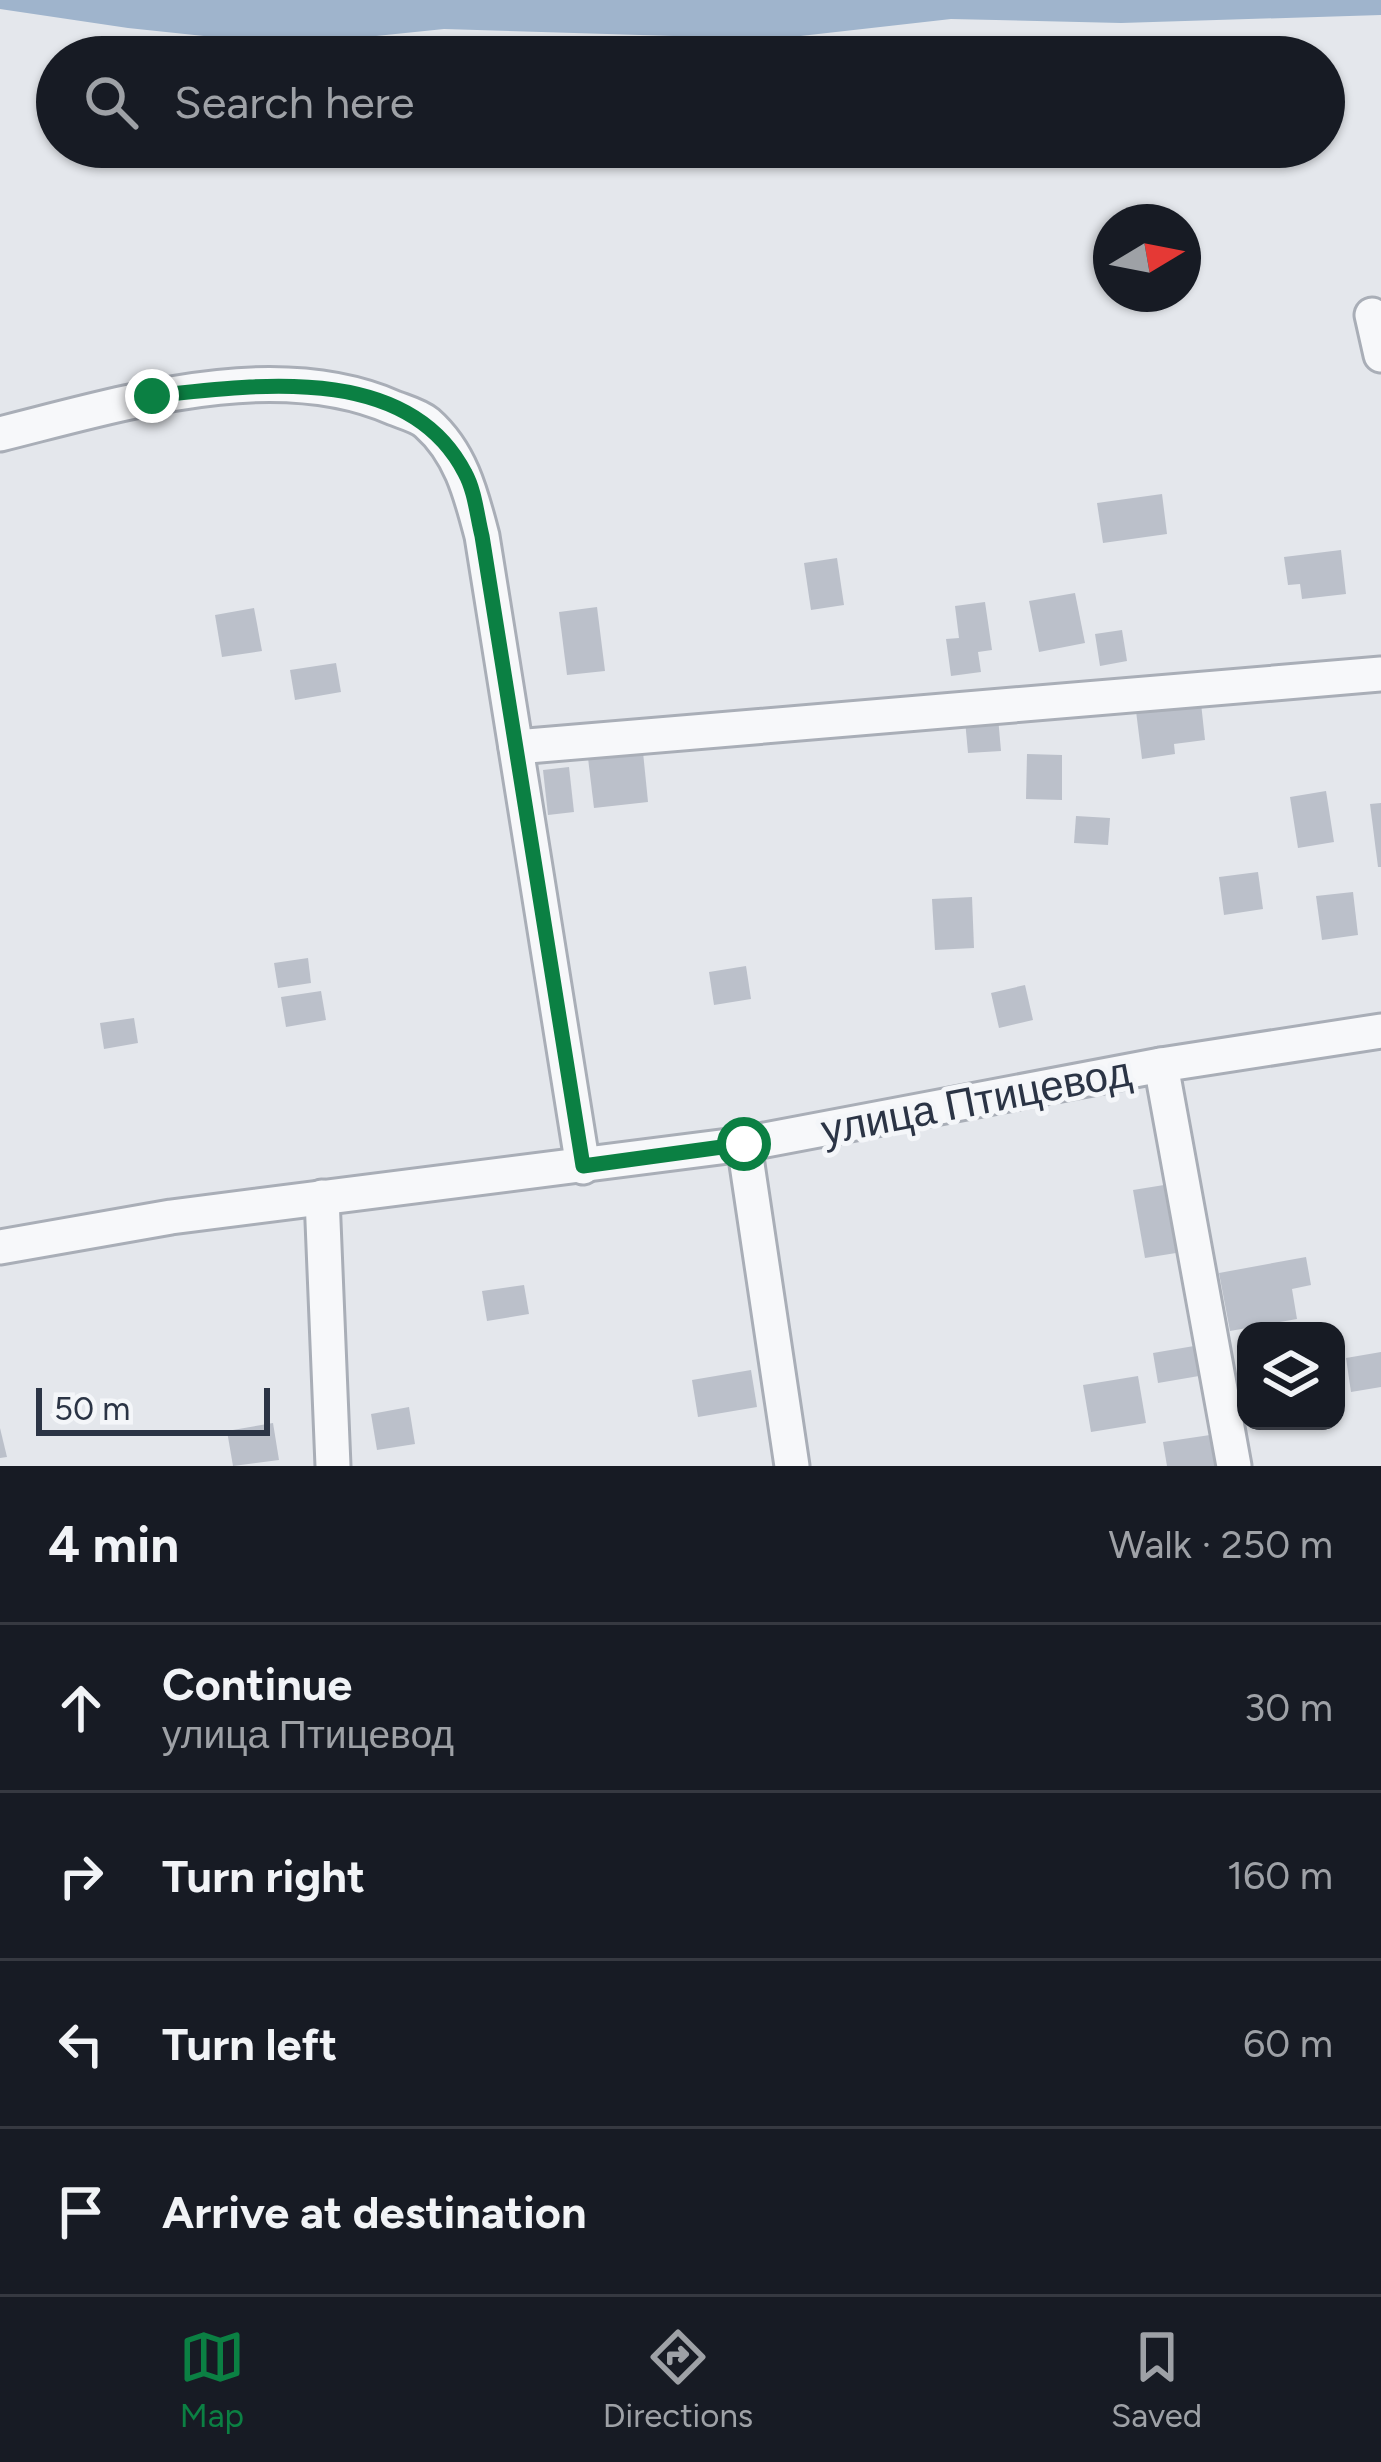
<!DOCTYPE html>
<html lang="en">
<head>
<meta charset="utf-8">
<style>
  body { margin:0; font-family:Figtree,sans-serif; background:#242831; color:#f1f3f6 }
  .controls { position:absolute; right:36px; bottom:36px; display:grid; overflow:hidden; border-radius:24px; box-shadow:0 3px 9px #0004 }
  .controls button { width:108px; height:108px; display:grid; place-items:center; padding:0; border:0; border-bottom:3px solid #363941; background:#171b24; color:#f1f3f6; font:60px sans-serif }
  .compass { position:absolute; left:1093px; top:204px; width:108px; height:108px; border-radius:50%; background:#171b24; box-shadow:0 3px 9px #0004; rotate:80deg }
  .scale { position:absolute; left:36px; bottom:30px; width:234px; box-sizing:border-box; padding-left:12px; border:6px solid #2b3445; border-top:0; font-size:33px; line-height:42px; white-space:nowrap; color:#2b3445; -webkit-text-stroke:9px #f4f6f9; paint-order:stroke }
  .stop { position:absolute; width:36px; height:36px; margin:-27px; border:9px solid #0b8043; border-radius:50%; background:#fff }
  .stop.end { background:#0b8043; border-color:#fff; box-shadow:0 3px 12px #0008 }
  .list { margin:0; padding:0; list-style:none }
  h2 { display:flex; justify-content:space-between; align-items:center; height:156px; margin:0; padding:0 48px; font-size:51px }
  h2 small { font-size:39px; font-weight:400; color:#9ea1a6 }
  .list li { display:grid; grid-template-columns:78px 1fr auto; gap:36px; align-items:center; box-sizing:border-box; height:168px; padding:0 48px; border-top:3px solid #363941 }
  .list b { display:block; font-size:45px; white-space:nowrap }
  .list p { margin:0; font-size:39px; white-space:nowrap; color:#9ea1a6 }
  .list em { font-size:39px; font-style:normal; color:#9ea1a6 }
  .icon { flex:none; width:66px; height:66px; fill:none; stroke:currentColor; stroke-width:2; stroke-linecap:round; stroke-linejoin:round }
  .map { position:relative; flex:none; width:1381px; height:1466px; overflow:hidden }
  .search { position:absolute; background:#171b24; box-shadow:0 3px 9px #0004; left:36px; right:36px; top:36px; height:132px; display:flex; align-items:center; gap:30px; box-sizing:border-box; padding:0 42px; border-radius:66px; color:#9ea1a6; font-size:45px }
  .sheet { height:828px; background:#171b24 }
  nav { display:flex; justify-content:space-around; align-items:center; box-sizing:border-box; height:168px; border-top:3px solid #363941; background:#171b24; font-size:33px; color:#9ea1a6 }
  nav a { display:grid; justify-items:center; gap:6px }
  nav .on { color:#0b8043 }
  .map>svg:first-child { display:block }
</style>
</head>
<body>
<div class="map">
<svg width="1381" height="1466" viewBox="0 0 1381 1466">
  <rect width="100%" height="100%" fill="#e4e7ec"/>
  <polygon fill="#9fb4cc" points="0,0 1381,0 1381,15 1121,23 951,19 774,39 444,29 289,45 128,28 0,9"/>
  <g fill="#bbc0ca">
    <polygon points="1162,494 1167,534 1103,543 1097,503"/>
    <polygon points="1341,550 1346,594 1302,599 1300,584 1288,585 1284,557"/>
    <polygon points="837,558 844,605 811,610 804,563"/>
    <polygon points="1075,593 1085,643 1039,652 1029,601"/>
    <polygon points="985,602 992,650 978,652 981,672 951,676 946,639 959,638 955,606"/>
    <polygon points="597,607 605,671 567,675 559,612"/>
    <polygon points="254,608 262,651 222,657 215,615"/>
    <polygon points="1122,630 1127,661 1100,666 1095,634"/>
    <polygon points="336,663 341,692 295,700 290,670"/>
    <polygon points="1201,703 1205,740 1174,744 1175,754 1142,759 1136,711"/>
    <polygon points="998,717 1001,751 968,753 965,720"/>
    <polygon points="643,752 648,802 594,808 588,758"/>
    <polygon points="1027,754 1062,755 1062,800 1026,799"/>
    <polygon points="569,767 574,812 548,815 543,770"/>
    <polygon points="1326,791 1334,842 1298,848 1290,797"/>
    <polygon points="1381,803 1381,867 1378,867 1370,804"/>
    <polygon points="1076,816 1110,818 1108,845 1074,843"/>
    <polygon points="1258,872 1263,909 1224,915 1219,877"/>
    <polygon points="1353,892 1358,935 1322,940 1316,896"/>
    <polygon points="972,897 974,948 935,950 932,899"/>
    <polygon points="308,958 311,983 278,988 274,963"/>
    <polygon points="746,966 751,999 714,1005 709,972"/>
    <polygon points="1025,985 1033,1020 999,1028 991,993"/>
    <polygon points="321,991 326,1020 286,1027 281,997"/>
    <polygon points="134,1018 138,1043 104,1049 100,1023"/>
    <polygon points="1164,1185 1176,1253 1145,1258 1133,1190"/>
    <polygon points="1306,1257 1311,1285 1292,1289 1297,1319 1230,1331 1219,1273"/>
    <polygon points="524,1285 529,1314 487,1321 482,1291"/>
    <polygon points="1194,1346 1199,1376 1158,1383 1153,1353"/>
    <polygon points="1381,1352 1381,1387 1351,1392 1346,1358"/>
    <polygon points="751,1370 757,1407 698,1417 692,1380"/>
    <polygon points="1138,1376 1146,1423 1091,1432 1083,1385"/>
    <polygon points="409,1407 415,1444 377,1450 371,1414"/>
    <polygon points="273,1423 279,1460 233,1466 227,1431"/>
    <polygon points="0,1428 7,1457 0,1458"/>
    <polygon points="1210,1435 1215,1466 1167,1466 1163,1442"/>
  </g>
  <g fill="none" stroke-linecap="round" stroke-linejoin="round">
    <g stroke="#a9aeb7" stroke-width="39">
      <g id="minor">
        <polyline points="1372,315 1381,355"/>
        <path d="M0,434C121,404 274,355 394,408C404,412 419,416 427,423C461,453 471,494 482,536L583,1167"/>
        <polyline points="516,747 1381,674"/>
        <polyline points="1161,1065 1234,1466"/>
        <polyline points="744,1144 792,1466"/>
        <polyline points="322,1197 333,1466"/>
        <polyline points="0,1247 171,1217 744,1144 1161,1065 1381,1031"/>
      </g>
    </g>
    <use href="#minor" stroke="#f7f8fa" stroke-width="33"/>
  </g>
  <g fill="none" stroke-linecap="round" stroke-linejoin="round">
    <path stroke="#0b8043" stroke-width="15" d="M152,396C255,385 408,362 465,473C475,491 477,516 482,536L583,1166L744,1144"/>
  </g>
  <g text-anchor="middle" stroke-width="10" stroke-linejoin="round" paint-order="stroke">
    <g font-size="42" fill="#2b3445" stroke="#f4f6f9">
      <text transform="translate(976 1100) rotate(-11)" y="15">улица Птицевод</text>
    </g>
  </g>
</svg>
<div class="controls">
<button><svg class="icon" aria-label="layers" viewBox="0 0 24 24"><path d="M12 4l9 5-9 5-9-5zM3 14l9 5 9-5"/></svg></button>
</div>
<svg class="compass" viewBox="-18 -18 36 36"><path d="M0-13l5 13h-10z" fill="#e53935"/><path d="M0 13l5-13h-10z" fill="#9ea1a6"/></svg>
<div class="scale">50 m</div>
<div class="stop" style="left:744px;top:1144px"></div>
<div class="stop end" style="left:152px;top:396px"></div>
<div class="search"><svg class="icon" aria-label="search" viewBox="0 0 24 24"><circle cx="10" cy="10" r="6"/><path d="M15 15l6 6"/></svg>Search here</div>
</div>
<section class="sheet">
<h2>4 min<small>Walk · 250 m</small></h2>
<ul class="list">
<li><svg class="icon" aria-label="ahead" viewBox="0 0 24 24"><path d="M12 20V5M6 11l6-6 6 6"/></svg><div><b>Continue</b><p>улица Птицевод</p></div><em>30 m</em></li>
<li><svg class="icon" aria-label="right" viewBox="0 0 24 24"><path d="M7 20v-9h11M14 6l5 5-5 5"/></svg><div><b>Turn right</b></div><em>160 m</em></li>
<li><svg class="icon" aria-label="left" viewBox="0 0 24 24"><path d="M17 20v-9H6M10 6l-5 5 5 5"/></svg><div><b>Turn left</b></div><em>60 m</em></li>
<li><svg class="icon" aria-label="arrive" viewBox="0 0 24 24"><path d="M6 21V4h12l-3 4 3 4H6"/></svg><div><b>Arrive at destination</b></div></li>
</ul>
</section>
<nav>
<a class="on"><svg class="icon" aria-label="map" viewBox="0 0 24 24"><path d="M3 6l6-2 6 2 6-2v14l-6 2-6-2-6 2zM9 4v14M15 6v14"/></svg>Map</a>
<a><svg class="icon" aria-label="directions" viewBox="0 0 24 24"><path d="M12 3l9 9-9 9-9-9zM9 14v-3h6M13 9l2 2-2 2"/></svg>Directions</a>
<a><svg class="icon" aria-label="saved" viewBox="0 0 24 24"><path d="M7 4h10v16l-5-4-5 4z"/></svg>Saved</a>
</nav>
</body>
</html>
